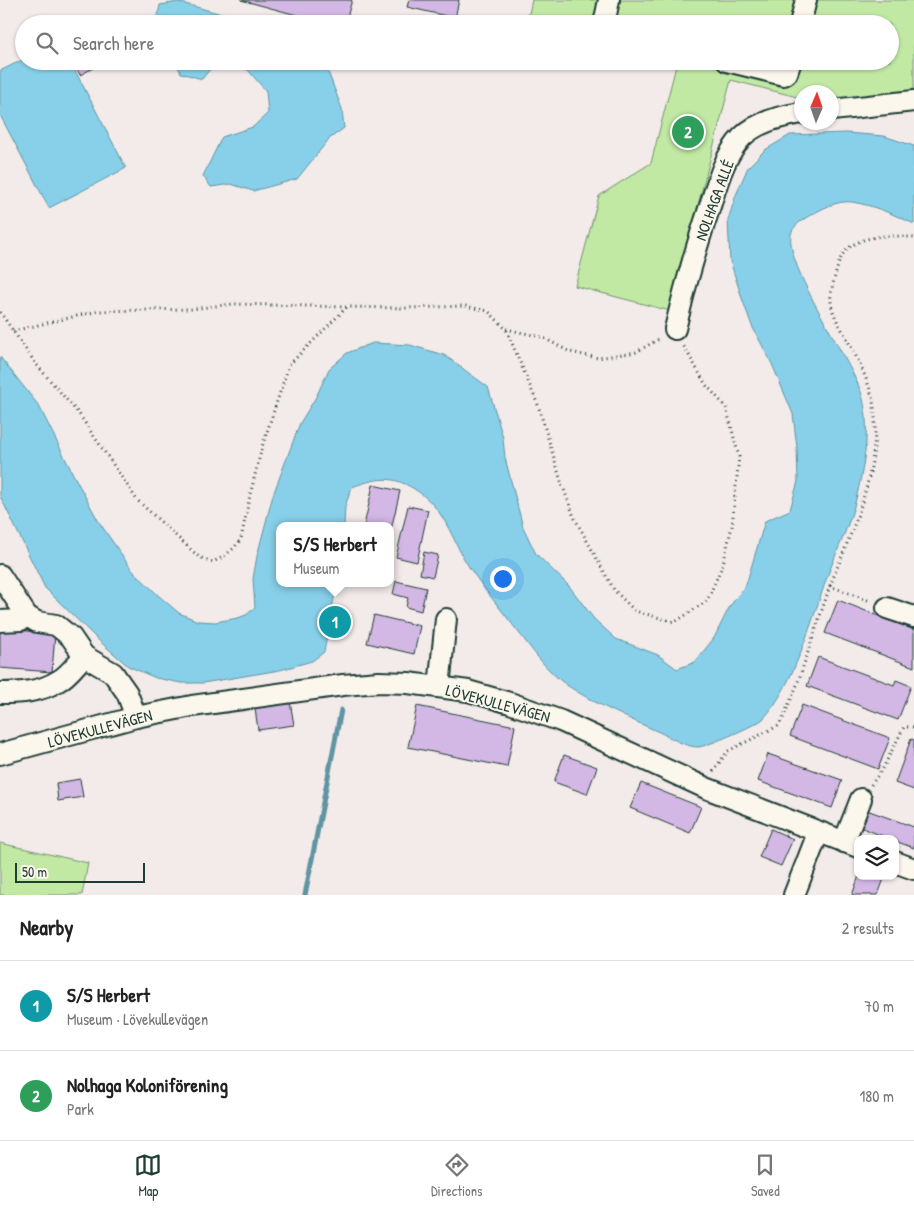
<!DOCTYPE html>
<html lang="en">
<head>
<meta charset="utf-8">
<style>
  body { margin:0; font-family:"Patrick Hand",sans-serif; background:#f6f6f6; color:#222 }
  .controls { position:absolute; right:15px; bottom:15px; display:grid; overflow:hidden; border-radius:10px; box-shadow:0 1px 4px #0004 }
  .controls button { width:45px; height:45px; display:grid; place-items:center; padding:0; border:0; border-bottom:1px solid #e0e0e0; background:#fff; color:#222; font:25px sans-serif }
  .compass { position:absolute; left:794px; top:85px; width:45px; height:45px; border-radius:50%; background:#fff; box-shadow:0 1px 4px #0004; rotate:2deg }
  .scale { position:absolute; left:15px; bottom:12px; width:130px; box-sizing:border-box; padding-left:5px; border:2px solid #1f3d34; border-top:0; font-size:14px; line-height:18px; white-space:nowrap; color:#1f3d34; -webkit-text-stroke:4px #fbf7ec; paint-order:stroke }
  .you { position:absolute; left:502px; top:578px; width:18px; height:18px; margin:-12px; border:4px solid #fff; border-radius:50%; background:#1a73e8; box-shadow:0 0 0 8px #1a73e833 }
  .badge { display:grid; place-items:center; width:32px; height:32px; border-radius:50%; background:#1f3d34; color:#fff; font-size:16px; font-weight:700 }
  .pin { position:absolute; translate:-50% -50%; border:2px solid #fff; box-shadow:0 1px 5px #0006 }
  .popup { position:absolute; left:276px; top:522px; width:118px; height:65px; box-sizing:border-box; display:grid; place-content:center; border-radius:10px; background:#fff; filter:drop-shadow(0 1px 4px #0005); font-size:16px; white-space:nowrap; color:#767676 }
  .popup b { font-size:19px; color:#222 }
  .popup::after { content:''; position:absolute; left:50%; top:100%; margin-left:-10px; border:10px solid transparent; border-top-color:#fff }
  .list { margin:0; padding:0; list-style:none }
  h2 { display:flex; justify-content:space-between; align-items:center; height:65px; margin:0; padding:0 20px; font-size:21px }
  h2 small { font-size:16px; font-weight:400; color:#767676 }
  .list li { display:grid; grid-template-columns:32px 1fr auto; gap:15px; align-items:center; box-sizing:border-box; height:90px; padding:0 20px; border-top:1px solid #e0e0e0 }
  .list b { display:block; font-size:19px; white-space:nowrap }
  .list p { margin:0; font-size:16px; white-space:nowrap; color:#767676 }
  .list em { font-size:16px; font-style:normal; color:#767676 }
  .icon { flex:none; width:28px; height:28px; fill:none; stroke:currentColor; stroke-width:2; stroke-linecap:round; stroke-linejoin:round }
  .map { position:relative; flex:none; width:914px; height:895px; overflow:hidden }
  .search { position:absolute; background:#fff; box-shadow:0 1px 4px #0004; left:15px; right:15px; top:15px; height:55px; display:flex; align-items:center; gap:12px; box-sizing:border-box; padding:0 18px; border-radius:28px; color:#767676; font-size:19px }
  .sheet { height:245px; background:#fff }
  nav { display:flex; justify-content:space-around; align-items:center; box-sizing:border-box; height:70px; border-top:1px solid #e0e0e0; background:#fff; font-size:14px; color:#767676 }
  nav a { display:grid; justify-items:center; gap:2px }
  nav .on { color:#1f3d34 }
  .map>svg:first-child { display:block }
</style>
</head>
<body>
<div class="map">
<svg width="914" height="895" viewBox="0 0 914 895">
  <rect width="100%" height="100%" fill="#f3eaea"/>
  <filter id="ink" filterUnits="userSpaceOnUse"><feTurbulence type="fractalNoise" baseFrequency=".02" numOctaves="2"/><feDisplacementMap in="SourceGraphic" scale="10" xChannelSelector="R" yChannelSelector="G"/><feConvolveMatrix kernelMatrix="1 2 1 2 8 2 1 2 1" color-interpolation-filters="sRGB"/></filter>
  <g filter="url(#ink)">
    <g fill="#c1e9a4" stroke="#70936c">
      <polygon points="532,0 914,0 914,90 832,101 832,92 802,92 801,98 731,80 670,311 575,286 599,196 651,163 676,66 660,61 890,61 890,24 529,24 527,23"/>
      <polygon points="0,843 88,863 82,895 0,895"/>
    </g>
    <g fill="#88d0e9" stroke="#5e95a1">
      <polygon points="178,2 258,24 156,24 160,5"/>
      <polygon points="24,59 24,61 70,61 126,168 49,208 0,115 0,71"/>
      <polygon points="175,61 324,61 342,109 344,128 329,139 297,179 253,191 231,184 211,187 203,176 222,137 253,127 268,113 266,91 248,70 233,65 211,68 202,79 181,73"/>
      <path d="M846,133L884,136L914,146V224C895,215 873,205 852,202C836,200 820,210 807,217C801,221 793,226 791,234C785,267 848,355 861,392C872,425 864,466 856,499C850,523 838,548 829,572C813,615 795,685 763,719C758,724 706,747 698,747C685,747 670,737 659,732C628,718 597,705 568,686C546,671 532,649 516,629C500,608 483,588 469,567C454,544 446,513 424,496C397,475 382,476 352,487L345,506L344,526H280V583H336L337,591L339,594L334,598L324,652L312,661L280,670L203,683H181L156,678L128,666L96,638L45,588L0,496V357L39,406L74,476L99,522L132,570L159,596L179,613L198,621L215,622L238,618L246,615L255,608L253,579L257,556L273,495L300,423L316,397L329,369L347,353L373,343L410,345L444,355L488,387L503,438L505,458L523,527L536,554L569,586L594,619L616,639L658,655L677,669L695,662L714,638L730,606L746,585L765,521L790,510L798,481L797,448L793,414L772,364L752,326L743,301L730,261L728,220L736,195L748,167L765,150L790,135Z"/>
    </g>
    <g fill="none" stroke-linecap="round" stroke-linejoin="round">
      <polyline stroke="#5e95a1" stroke-width="5" points="305,895 341,710"/>
    </g>
    <g fill="#d3b7e4" stroke="#1f3d34">
      <polygon points="241,0 352,0 345,24 330,24"/>
      <polygon points="409,0 459,0 455,18 407,7"/>
      <polygon points="73,61 92,61 95,67 80,75"/>
      <polygon points="373,485 400,491 390,534 390,526 364,526"/>
      <polygon points="408,506 428,510 417,562 396,557"/>
      <polygon points="424,552 438,555 433,577 420,574"/>
      <polygon points="396,581 426,588 421,611 406,607 408,598 393,594"/>
      <polygon points="838,600 914,630 914,667 825,633"/>
      <polygon points="374,615 420,626 414,654 367,643"/>
      <polygon points="0,629 55,633 52,672 0,668"/>
      <polygon points="818,657 894,685 896,680 911,686 898,720 807,686"/>
      <polygon points="289,696 294,725 258,730 254,701"/>
      <polygon points="802,705 890,738 878,769 790,736"/>
      <polygon points="417,706 515,726 507,767 408,747"/>
      <polygon points="911,739 914,740 914,790 895,783"/>
      <polygon points="768,754 842,780 832,808 758,781"/>
      <polygon points="564,755 597,767 587,794 554,782"/>
      <polygon points="80,779 83,797 58,801 56,783"/>
      <polygon points="641,783 701,807 690,833 630,808"/>
      <polygon points="861,808 914,827 914,848 895,841 895,839 890,839 855,825"/>
      <polygon points="771,829 793,839 781,866 759,857"/>
      <polygon points="859,876 885,876 878,895 852,895"/>
    </g>
    <g fill="none" stroke-linecap="round" stroke-linejoin="round">
      <g stroke="#1f3d34" stroke-width="24">
        <g id="minor">
          <polyline points="604,24 609,0"/>
          <polyline points="800,24 806,0"/>
          <polyline points="727,61 784,75 787,73 791,61"/>
          <polyline points="832,110 914,101"/>
          <path d="M675,329C685,286 697,244 711,203C718,180 725,155 742,137C757,122 781,116 802,113"/>
          <polyline points="0,575 27,616 37,622 56,625 71,637 84,656 113,673 127,693 136,717"/>
          <polyline points="887,608 914,617"/>
          <polyline points="0,621 21,620 27,616"/>
          <polyline points="439,687 446,619"/>
          <path d="M0,693C20,693 41,692 58,681C68,676 76,664 84,656"/>
          <polyline points="0,754 136,717 192,706 343,685 379,682 408,683 468,691 510,703 561,721 706,788 858,847"/>
          <polyline points="844,842 861,799"/>
          <polyline points="895,862 914,869"/>
          <polyline points="794,895 818,833"/>
        </g>
      </g>
      <g stroke="#1f3d34" stroke-width="3" stroke-dasharray="1 4" stroke-linecap="butt">
        <polyline points="0,312 36,364 79,414 137,500 199,557 213,562 223,557 234,548 241,539 250,495 262,447 289,365 347,307 406,308 465,306 488,311 506,329 538,405 561,481 574,517 614,590 635,611 675,622 707,601 723,564 732,526 739,457 726,407 706,385 682,343"/>
        <polyline points="506,329 542,337 570,352 598,358 636,352 661,338"/>
        <polyline points="13,331 98,311 191,309 233,304 346,307"/>
        <path d="M830,586C852,530 877,479 875,418C874,389 859,362 846,337C840,326 832,314 831,302C830,293 833,284 835,276C837,269 839,260 843,254C858,234 892,234 914,238"/>
        <polyline points="713,771 728,751 778,726 783,718 797,685 830,586 870,601"/>
        <polyline points="871,785 883,768 904,727 914,727"/>
      </g>
      <use href="#minor" stroke="#fbf7ec" stroke-width="20"/>
    </g>
  </g>
  <g text-anchor="middle" stroke-width="4" stroke-linejoin="round" paint-order="stroke">
    <g font-size="16" fill="#1f3d34" stroke="#fbf7ec">
      <text transform="translate(714 200) rotate(-70)" y="6">NOLHAGA ALLÉ</text>
      <text transform="translate(498 703) rotate(15)" y="6">LÖVEKULLEVÄGEN</text>
      <text transform="translate(100 728) rotate(-15)" y="6">LÖVEKULLEVÄGEN</text>
    </g>
  </g>
</svg>
<div class="controls">
<button><svg class="icon" aria-label="layers" viewBox="0 0 24 24"><path d="M12 4l9 5-9 5-9-5zM3 14l9 5 9-5"/></svg></button>
</div>
<svg class="compass" viewBox="-18 -18 36 36"><path d="M0-13l5 13h-10z" fill="#e53935"/><path d="M0 13l5-13h-10z" fill="#767676"/></svg>
<div class="scale">50 m</div>
<div class="you"></div>
<div class="pin badge" style="left:335px;top:622px;background:#0f9aa8">1</div>
<div class="popup"><b>S/S Herbert</b>Museum</div>
<div class="pin badge" style="left:688px;top:132px;background:#2e9e5b">2</div>
<div class="search"><svg class="icon" aria-label="search" viewBox="0 0 24 24"><circle cx="10" cy="10" r="6"/><path d="M15 15l6 6"/></svg>Search here</div>
</div>
<section class="sheet">
<h2>Nearby<small>2 results</small></h2>
<ul class="list">
<li><span class="badge" style="background:#0f9aa8">1</span><div><b>S/S Herbert</b><p>Museum · Lövekullevägen</p></div><em>70 m</em></li>
<li><span class="badge" style="background:#2e9e5b">2</span><div><b>Nolhaga Koloniförening</b><p>Park</p></div><em>180 m</em></li>
</ul>
</section>
<nav>
<a class="on"><svg class="icon" aria-label="map" viewBox="0 0 24 24"><path d="M3 6l6-2 6 2 6-2v14l-6 2-6-2-6 2zM9 4v14M15 6v14"/></svg>Map</a>
<a><svg class="icon" aria-label="directions" viewBox="0 0 24 24"><path d="M12 3l9 9-9 9-9-9zM9 14v-3h6M13 9l2 2-2 2"/></svg>Directions</a>
<a><svg class="icon" aria-label="saved" viewBox="0 0 24 24"><path d="M7 4h10v16l-5-4-5 4z"/></svg>Saved</a>
</nav>
</body>
</html>
